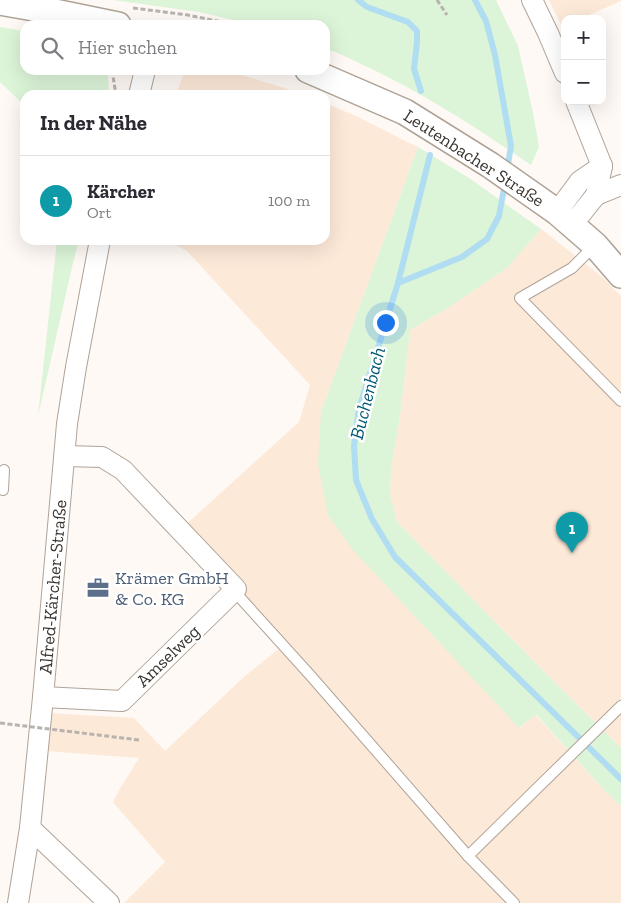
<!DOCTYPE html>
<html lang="de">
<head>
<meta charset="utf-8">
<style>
  body { margin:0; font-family:"Zilla Slab",serif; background:#f2f2f3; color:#2b2b33 }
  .controls { position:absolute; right:15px; top:15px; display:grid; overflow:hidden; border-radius:10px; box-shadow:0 5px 20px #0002 }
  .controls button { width:45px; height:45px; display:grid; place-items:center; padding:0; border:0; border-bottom:1px solid #e1e1e2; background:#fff; color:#2b2b33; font:25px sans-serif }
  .you { position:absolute; left:385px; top:322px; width:18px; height:18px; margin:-12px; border:4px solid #fff; border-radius:50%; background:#1a73e8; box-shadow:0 0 0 8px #1a73e833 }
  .badge { display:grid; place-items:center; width:32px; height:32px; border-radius:50%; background:#2563eb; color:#fff; font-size:16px; font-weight:700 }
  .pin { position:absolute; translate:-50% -41px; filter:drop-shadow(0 1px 2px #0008) }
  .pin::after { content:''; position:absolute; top:26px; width:18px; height:15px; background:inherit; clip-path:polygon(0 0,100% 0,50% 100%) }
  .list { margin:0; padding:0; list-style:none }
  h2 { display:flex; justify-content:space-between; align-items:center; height:65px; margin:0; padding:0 20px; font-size:21px }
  h2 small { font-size:16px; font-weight:400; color:#7c7c81 }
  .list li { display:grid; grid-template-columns:32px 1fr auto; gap:15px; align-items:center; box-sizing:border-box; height:90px; padding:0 20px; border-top:1px solid #e1e1e2 }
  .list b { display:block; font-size:19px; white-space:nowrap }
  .list p { margin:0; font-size:16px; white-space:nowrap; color:#7c7c81 }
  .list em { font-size:16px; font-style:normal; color:#7c7c81 }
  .icon { flex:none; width:28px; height:28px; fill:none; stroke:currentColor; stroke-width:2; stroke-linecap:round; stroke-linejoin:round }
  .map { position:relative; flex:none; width:621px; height:903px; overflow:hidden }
  .search { position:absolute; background:#fff; box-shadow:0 5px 20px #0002; left:20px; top:20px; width:310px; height:55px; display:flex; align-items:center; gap:12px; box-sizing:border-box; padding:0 18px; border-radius:15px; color:#7c7c81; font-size:19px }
  .panel { position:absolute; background:#fff; box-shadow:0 5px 20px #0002; left:20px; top:90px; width:310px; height:155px; border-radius:15px }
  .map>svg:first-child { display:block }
</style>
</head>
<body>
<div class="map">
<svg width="621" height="903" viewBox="0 0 621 903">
  <rect width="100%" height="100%" fill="#fef9f4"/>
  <g fill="#fde9d8">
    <polygon points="549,0 621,0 621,1 580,19 565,19 565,26 562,27"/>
    <polygon points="185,70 225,70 307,95 176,95"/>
    <polygon points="325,103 356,116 409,143 418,147 321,412 520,728 535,714 604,790 621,806 621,903 124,903 165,862 113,802 121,787 139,758 46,751 49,713 134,718 165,751 245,676 285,644 180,530 299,422 310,385 187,251 167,240 325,240"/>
    <polygon points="541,229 601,276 621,296 621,748 556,684 397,522 390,495 391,469 400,416 410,330 448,308 508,267"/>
  </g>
  <g fill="#dcf4d8">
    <path d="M113,0H496L518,46L533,113L539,147L531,165C480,130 429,97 374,70C358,63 342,54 325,48V25H255L199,12Z"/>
    <polygon points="0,27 25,31 25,70 106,70 108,77 109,95 25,95 25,106 0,82"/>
    <polygon points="418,147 469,178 541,229 508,267 448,308 410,330 400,416 391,469 390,495 397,522 556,684 621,748 621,806 604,790 536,714 519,728 353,550 328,515 318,465 321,412"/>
    <polygon points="57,240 79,240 73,263 38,416"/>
  </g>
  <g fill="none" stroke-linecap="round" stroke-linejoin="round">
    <g stroke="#b1ddf2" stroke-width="6">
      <polyline points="358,0 367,7 408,22 417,31 417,42 414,69 421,91"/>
      <polyline points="475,0 486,21 495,55 511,146 507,170"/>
      <polyline points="505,183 499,216 487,239 462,257 398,283 359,409 354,446 356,480 372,519 395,557 621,779"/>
      <polyline points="398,283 430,155"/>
    </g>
    <g stroke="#afa398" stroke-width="12">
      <g id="service">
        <polyline points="595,245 572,268 520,298 621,401"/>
        <polyline points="3,490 4,470"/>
        <polyline points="234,591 310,675 468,856 514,903"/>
        <polyline points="468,856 621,706"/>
      </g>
    </g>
    <g stroke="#afa398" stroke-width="22">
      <g id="minor">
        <polyline points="532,0 548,33 565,73"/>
        <polyline points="139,95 145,70"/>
        <polyline points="576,101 602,166"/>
        <polyline points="596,195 621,185"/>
        <polyline points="557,212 580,181 602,166"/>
        <polyline points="572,225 596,195 602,166"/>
        <polyline points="43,697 122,701 236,589 123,470 102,457 65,456"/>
        <polyline points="30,828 109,903"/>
        <polyline points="18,903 30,828 43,697 67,424 76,367 100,240"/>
      </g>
    </g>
    <g stroke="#afa398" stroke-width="28">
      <g id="tertiary">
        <polyline points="0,2 45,10 118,25"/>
        <polyline points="308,70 405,112 490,165 557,212 595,245 621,275"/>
      </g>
    </g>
    <g stroke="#b8b3ae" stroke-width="3" stroke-dasharray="5 2.5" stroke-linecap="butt">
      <polyline points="437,0 447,15"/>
      <polyline points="133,8 188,15 237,25"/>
      <polyline points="112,70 116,95"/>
    </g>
    <use href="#service" stroke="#fff" stroke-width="10"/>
    <use href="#minor" stroke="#fff" stroke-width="20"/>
    <use href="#tertiary" stroke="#fff" stroke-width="25"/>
    <polyline stroke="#b8b3ae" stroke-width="3" stroke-dasharray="5 2.5" stroke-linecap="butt" points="0,723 139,740"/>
  </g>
  <defs>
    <g id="office-bare" transform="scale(1.725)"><path d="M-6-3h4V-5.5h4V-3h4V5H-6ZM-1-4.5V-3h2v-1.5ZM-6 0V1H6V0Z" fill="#5c6f8a" stroke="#fff" stroke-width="2.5" paint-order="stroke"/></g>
  </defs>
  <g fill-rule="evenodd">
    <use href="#office-bare" x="98" y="588"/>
  </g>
  <g text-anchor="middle" stroke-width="5" stroke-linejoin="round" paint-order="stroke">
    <g font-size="18" fill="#39342f" stroke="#fff">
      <text transform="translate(474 158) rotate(33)" y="6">Leutenbacher Straße</text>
      <text transform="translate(53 587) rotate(-85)" y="6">Alfred-Kärcher-Straße</text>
      <text transform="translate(168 656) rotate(-44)" y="6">Amselweg</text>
    </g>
    <g font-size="18" fill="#4e5e75" stroke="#fff" text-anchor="start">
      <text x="115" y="584">Krämer GmbH<tspan x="115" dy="21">&amp; Co. KG</tspan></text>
    </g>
    <g font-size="19" font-style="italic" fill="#015975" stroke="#fff">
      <text transform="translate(367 393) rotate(-76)" y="7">Buchenbach</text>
    </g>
  </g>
</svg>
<div class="controls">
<button>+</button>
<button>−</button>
</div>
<div class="you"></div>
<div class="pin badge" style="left:572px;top:553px;background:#0f9aa8">1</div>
<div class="search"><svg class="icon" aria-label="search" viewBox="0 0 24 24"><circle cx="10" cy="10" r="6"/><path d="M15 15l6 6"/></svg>Hier suchen</div>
<section class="panel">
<h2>In der Nähe<small></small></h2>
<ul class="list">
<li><span class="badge" style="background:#0f9aa8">1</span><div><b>Kärcher</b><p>Ort</p></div><em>100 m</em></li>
</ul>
</section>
</div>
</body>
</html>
